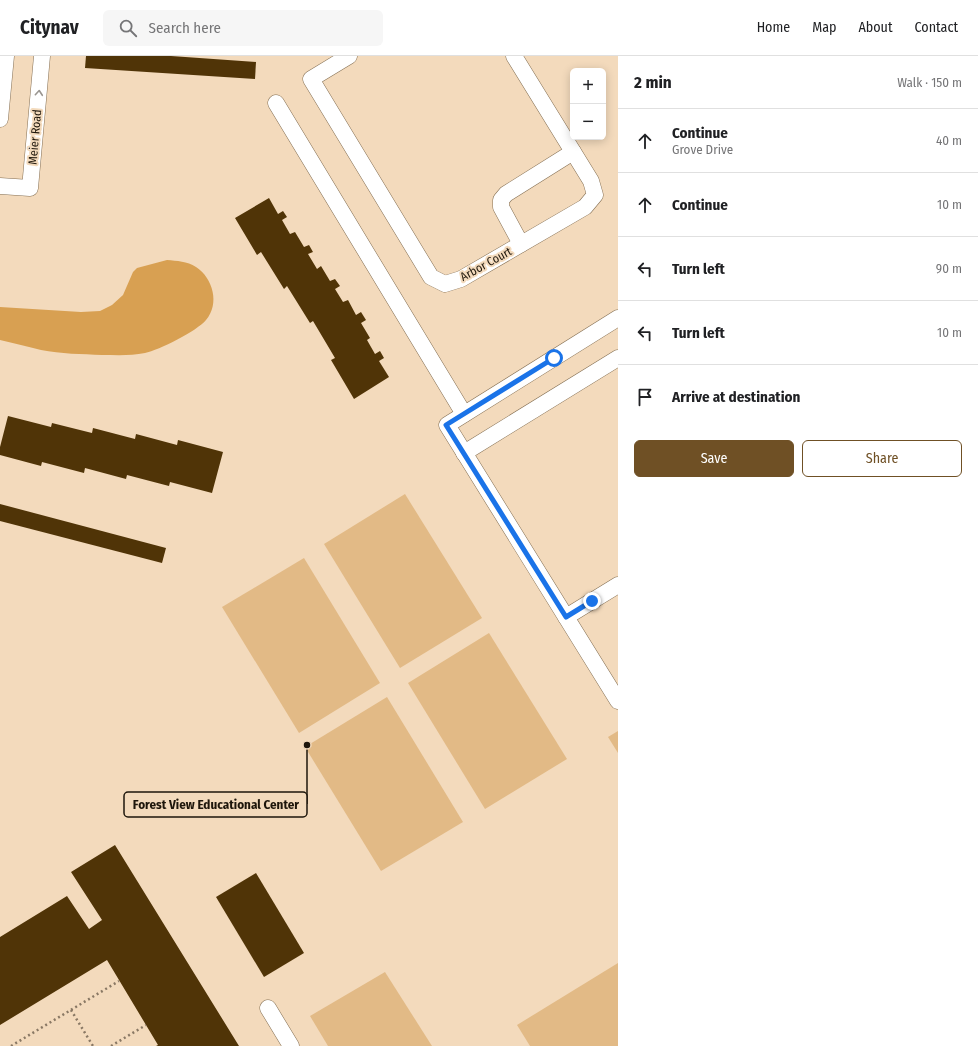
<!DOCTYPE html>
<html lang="en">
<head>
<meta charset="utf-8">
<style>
  body { margin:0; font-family:"Fira Sans Condensed",sans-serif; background:#f6f6f6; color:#202124 }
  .controls { position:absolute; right:12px; top:12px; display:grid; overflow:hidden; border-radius:6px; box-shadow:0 2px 10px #0003 }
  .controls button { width:36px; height:36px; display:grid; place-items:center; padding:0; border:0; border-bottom:1px solid #e0e0e0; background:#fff; color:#202124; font:20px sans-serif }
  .stop { position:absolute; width:12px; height:12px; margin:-9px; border:3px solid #1a73e8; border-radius:50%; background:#fff }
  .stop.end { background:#1a73e8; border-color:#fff; box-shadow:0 1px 4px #0008 }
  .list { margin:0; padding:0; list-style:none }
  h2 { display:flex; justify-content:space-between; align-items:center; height:52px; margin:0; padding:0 16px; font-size:17px }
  h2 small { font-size:13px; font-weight:400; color:#757577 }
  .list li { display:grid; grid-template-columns:26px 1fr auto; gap:12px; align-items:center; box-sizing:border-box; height:64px; padding:0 16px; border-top:1px solid #e0e0e0 }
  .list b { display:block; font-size:15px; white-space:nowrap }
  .list p { margin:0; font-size:13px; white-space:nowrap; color:#757577 }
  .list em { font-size:13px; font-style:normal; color:#757577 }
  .actions { display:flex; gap:8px; padding:12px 16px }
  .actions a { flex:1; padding:9px 0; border:1px solid #6f5025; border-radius:6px; text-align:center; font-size:14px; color:#6f5025 }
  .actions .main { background:#6f5025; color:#fff }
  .icon { flex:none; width:22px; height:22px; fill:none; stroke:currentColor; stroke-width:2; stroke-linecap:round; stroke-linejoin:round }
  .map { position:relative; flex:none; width:618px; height:990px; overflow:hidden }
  header { display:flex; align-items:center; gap:24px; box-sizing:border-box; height:56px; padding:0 20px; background:#fff; border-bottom:1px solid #e0e0e0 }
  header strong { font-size:19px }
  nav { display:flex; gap:22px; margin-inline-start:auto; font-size:14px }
  .search { width:280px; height:36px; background:#f6f6f6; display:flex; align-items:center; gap:10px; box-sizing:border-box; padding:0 14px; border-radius:6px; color:#757577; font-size:15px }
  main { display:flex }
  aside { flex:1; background:#fff }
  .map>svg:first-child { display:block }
</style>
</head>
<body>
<header>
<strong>Citynav</strong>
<div class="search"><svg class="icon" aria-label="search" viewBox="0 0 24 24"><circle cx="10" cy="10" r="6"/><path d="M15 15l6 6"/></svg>Search here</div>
<nav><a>Home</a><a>Map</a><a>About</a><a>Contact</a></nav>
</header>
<main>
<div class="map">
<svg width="618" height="990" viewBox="0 0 618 990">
  <rect width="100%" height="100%" fill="#f3dabc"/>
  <g fill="#e2ba86">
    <polygon points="405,438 482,562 400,612 324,488"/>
    <polygon points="304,502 380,627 299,677 222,551"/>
    <polygon points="489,577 567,703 485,753 408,627"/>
    <polygon points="387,641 463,766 381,815 305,691"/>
    <polygon points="618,675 618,697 608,681"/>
    <polygon points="618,907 618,990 530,990 517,969"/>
    <polygon points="385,916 432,990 328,990 310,960"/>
  </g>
  <path fill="#d8a052" d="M167,204C177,205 187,205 196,211C213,222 220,248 206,264C197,275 159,294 145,297C131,300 116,299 102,299C82,298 61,298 41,294C28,291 14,287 0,284V251L81,256L100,255L112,249L123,239L133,216L137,212Z"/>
  <g fill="#503407">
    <polygon points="86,0 171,0 256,6 255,23 85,12"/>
    <polygon points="269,142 278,158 283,155 287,161 282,164 290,178 295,176 304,191 309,189 313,196 308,198 317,213 321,210 330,225 335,223 340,230 335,233 343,246 348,244 356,259 361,256 366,264 361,267 370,282 367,284 375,298 380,295 384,302 379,305 389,321 354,343 331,304 335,302 313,265 310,267 287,230 284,233 261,196 257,199 235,162"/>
    <polygon points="8,360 51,371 52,367 92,377 93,372 135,383 136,378 177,389 178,384 223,396 212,437 170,426 169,430 127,419 126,423 85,412 84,417 42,406 41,410 0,399 0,391"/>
    <polygon points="0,448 166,492 162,507 0,465"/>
    <polygon points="115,789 239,990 156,990 158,989 107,904 0,969 0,881 67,840 89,873 102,864 71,816"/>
    <polygon points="256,817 304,897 264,921 216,841"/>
  </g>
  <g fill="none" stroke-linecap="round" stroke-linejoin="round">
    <g stroke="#846f53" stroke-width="17">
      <g id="minor">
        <polyline points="349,0 311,23 431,221 445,228 461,223 585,151 595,139 591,125 514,0"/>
        <polyline points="276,47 464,358"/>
        <polyline points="0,63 6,0"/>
        <polyline points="0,130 30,132 42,0"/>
        <polyline points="521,188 501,151 501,144 506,138 573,96"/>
        <polyline points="618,262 447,369 618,645"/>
        <polyline points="464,397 618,302"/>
        <polyline points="566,561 618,529"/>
        <polyline points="268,952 291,990"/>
      </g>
    </g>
    <g stroke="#897864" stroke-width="2.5" stroke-dasharray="2 3" stroke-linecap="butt">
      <polyline points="71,954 93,990"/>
      <polyline points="11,990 119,925"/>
      <polyline points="111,990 146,969"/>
    </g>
    <use href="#minor" stroke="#fff" stroke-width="16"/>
  </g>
  <defs><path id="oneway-chevron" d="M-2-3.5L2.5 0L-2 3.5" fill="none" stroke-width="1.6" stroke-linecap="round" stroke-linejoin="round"/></defs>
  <use stroke="#9a9691" href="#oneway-chevron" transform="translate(39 37) rotate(-85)"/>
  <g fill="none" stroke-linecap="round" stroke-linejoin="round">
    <polyline stroke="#1a73e8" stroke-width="5" points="554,302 446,369 566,561 592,545"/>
  </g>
  <g text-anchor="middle" stroke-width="4" stroke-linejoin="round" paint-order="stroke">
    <g font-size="12" fill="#1e160b" stroke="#f3dabc">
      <text transform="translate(35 81) rotate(-85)" y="4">Meier Road</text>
      <text transform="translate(486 208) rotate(-29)" y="4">Arbor Court</text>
    </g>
  </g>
  <path fill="none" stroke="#1e160b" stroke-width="1.5" d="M307 689L307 748"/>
  <circle fill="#1e160b" stroke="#f3dabc" stroke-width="1.5" cx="307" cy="689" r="4"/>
  <rect fill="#f3dabc" stroke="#1e160b" stroke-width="1.5" x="124" y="736" width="183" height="25" rx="4"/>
  <g font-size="13" text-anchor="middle" font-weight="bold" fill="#1e160b">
    <text x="216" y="753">Forest View Educational Center</text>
  </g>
</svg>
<div class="controls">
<button>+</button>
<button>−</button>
</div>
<div class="stop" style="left:554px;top:302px"></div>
<div class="stop end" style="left:592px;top:545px"></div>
</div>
<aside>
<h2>2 min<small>Walk · 150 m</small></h2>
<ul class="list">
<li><svg class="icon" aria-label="ahead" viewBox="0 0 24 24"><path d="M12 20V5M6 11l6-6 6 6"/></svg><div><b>Continue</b><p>Grove Drive</p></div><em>40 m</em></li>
<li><svg class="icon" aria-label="ahead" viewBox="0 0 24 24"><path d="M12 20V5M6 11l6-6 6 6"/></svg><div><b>Continue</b></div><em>10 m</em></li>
<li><svg class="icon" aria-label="left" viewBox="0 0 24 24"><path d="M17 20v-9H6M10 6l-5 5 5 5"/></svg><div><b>Turn left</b></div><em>90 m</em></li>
<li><svg class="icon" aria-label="left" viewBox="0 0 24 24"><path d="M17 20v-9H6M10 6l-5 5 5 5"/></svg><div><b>Turn left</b></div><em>10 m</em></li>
<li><svg class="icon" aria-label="arrive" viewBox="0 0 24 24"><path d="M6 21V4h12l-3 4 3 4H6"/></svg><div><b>Arrive at destination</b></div></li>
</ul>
<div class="actions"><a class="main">Save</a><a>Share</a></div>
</aside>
</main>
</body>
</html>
